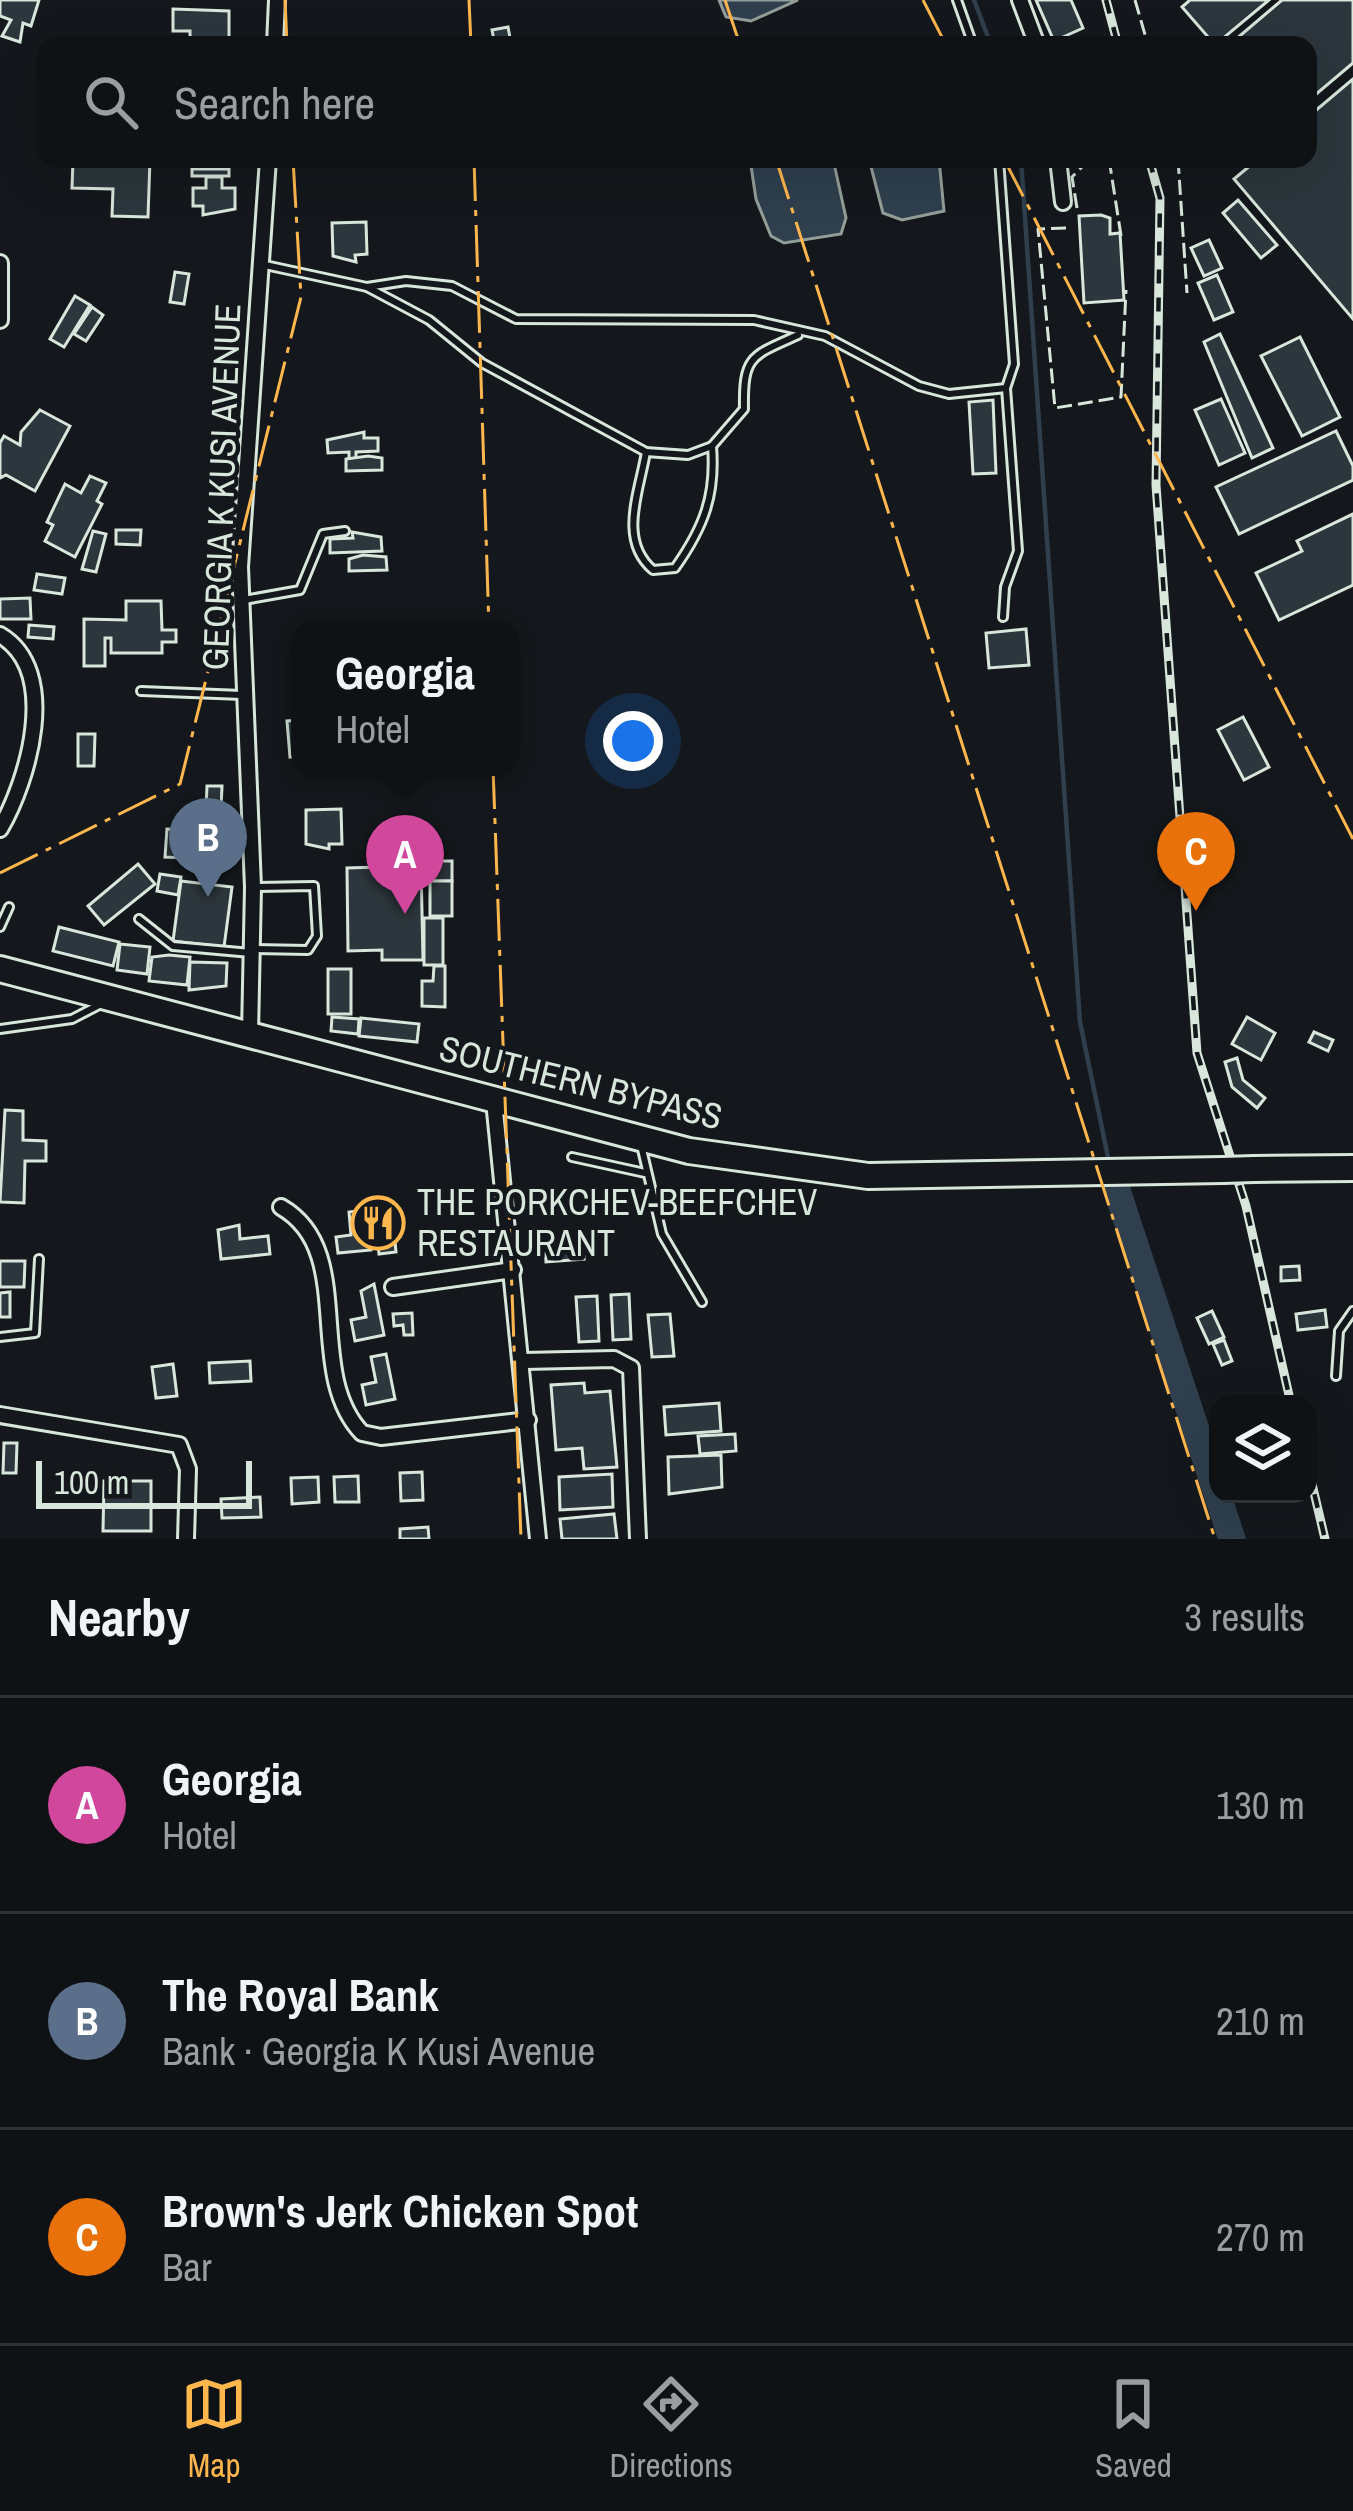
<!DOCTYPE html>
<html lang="en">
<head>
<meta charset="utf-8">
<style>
  body { margin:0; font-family:"Archivo Narrow",sans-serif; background:#181b1e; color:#f1f3f6 }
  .controls { position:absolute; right:36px; bottom:36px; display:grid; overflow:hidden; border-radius:24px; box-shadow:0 12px 48px #0002 }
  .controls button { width:108px; height:108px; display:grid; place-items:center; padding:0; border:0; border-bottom:3px solid #2f3234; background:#0f1215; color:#f1f3f6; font:60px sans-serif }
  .scale { position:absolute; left:36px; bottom:30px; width:216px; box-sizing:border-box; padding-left:12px; border:6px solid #d8e6dc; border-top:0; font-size:33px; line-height:42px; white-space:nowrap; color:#d8e6dc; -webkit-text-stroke:9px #14181c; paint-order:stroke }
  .you { position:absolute; left:633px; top:741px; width:42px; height:42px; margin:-30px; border:9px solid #fff; border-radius:50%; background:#1a73e8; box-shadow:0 0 0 18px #1a73e833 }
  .badge { display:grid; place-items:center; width:78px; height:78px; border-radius:50%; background:#ffb74d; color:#fff; font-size:39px; font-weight:700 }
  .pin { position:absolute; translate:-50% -99px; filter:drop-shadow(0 3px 6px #0008) }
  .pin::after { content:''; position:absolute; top:63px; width:42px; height:36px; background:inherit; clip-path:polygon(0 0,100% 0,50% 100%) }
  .popup { position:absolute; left:291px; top:620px; width:228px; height:156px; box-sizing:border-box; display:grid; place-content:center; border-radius:24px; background:#0f1215; filter:drop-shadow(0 3px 9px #0005); font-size:39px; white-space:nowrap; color:#9b9ea0 }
  .popup b { font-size:45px; color:#f1f3f6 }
  .popup::after { content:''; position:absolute; left:50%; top:100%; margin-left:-24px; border:24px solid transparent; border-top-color:#0f1215 }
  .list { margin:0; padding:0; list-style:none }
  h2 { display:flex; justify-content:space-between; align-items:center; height:156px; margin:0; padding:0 48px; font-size:51px }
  h2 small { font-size:39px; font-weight:400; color:#9b9ea0 }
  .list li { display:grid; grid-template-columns:78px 1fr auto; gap:36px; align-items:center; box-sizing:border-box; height:216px; padding:0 48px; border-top:3px solid #2f3234 }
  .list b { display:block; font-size:45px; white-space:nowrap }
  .list p { margin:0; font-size:39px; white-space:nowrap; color:#9b9ea0 }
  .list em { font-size:39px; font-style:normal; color:#9b9ea0 }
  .icon { flex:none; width:66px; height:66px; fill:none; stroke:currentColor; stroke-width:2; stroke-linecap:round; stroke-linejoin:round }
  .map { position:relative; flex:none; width:1353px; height:1539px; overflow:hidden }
  .search { position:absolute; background:#0f1215; box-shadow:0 12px 48px #0002; left:36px; right:36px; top:36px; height:132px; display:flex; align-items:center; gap:30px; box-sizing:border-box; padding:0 42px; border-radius:24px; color:#9b9ea0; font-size:45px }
  .sheet { height:804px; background:#0f1215 }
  nav { display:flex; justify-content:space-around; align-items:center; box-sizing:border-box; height:168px; border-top:3px solid #2f3234; background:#0f1215; font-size:33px; color:#9b9ea0 }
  nav a { display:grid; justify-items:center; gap:6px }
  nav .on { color:#ffb74d }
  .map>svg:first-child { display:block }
</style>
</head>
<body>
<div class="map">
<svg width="1353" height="1539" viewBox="0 0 1353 1539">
  <rect width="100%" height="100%" fill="#14181c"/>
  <g fill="#2f3f4d" stroke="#939e99" stroke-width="3">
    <polygon points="719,0 798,0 751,21 726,17"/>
    <polygon points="750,159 833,159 846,218 841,234 784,243 771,236 756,199"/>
    <polygon points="869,159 939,159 944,211 902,220 883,213"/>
  </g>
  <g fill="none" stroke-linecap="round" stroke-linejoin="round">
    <g stroke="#2f3f4d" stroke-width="4.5">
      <polyline points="974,0 991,45"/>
      <polyline points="1021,159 1080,1022 1109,1162"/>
    </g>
    <polyline stroke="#2f3f4d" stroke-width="27" points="1111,1172 1232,1539"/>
  </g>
  <g fill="#2c363c" stroke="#d8e6dc" stroke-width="3">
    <polygon points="0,0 39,0 31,26 23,23 20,42 2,36 11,20 0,16"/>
    <polygon points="1036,0 1071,0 1083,28 1054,41"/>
    <polygon points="1190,0 1269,0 1215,45 1182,7"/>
    <polygon points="1282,0 1353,0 1353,63 1308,101 1308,45 1229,45"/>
    <polygon points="173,9 229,11 229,45 190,45 190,31 173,31"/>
    <polygon points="508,27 511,43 495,45 492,30"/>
    <polygon points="1353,79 1353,319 1234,179 1258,159 1308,159 1308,117"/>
    <polygon points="114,159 150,159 148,217 112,216 113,189 72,188 73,160"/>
    <rect x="192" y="169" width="37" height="7"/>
    <polygon points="206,177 222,177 222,188 235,188 235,209 203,215 203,206 193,206 193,188 206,188"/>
    <polygon points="1238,200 1277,245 1261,258 1223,213"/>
    <polygon points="1101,215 1110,218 1110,234 1120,233 1124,300 1084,303 1079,216"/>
    <polygon points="366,222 367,254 355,255 356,262 333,256 332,223"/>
    <polygon points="1209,240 1222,268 1204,276 1191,248"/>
    <polygon points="175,272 189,274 184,304 170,302"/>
    <polygon points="1217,275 1233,312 1214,320 1198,283"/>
    <polygon points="75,296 90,305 64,347 50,339"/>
    <polygon points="92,307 103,315 86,341 74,334"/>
    <polygon points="1220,334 1273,448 1252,458 1204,342"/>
    <polygon points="1300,337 1340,417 1302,436 1261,356"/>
    <polygon points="1221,399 1245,453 1219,465 1195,410"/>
    <polygon points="993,400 996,473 973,474 969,402"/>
    <polygon points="40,410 70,426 35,491 6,475 0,478 0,443 4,436 20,445 21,432"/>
    <polygon points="1336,431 1353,466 1353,480 1239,534 1216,487"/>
    <polygon points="364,432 364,438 378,438 378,451 356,452 356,458 349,459 349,452 328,453 327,440"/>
    <polygon points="368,456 382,458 382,470 346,471 346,459"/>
    <polygon points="90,476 106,483 97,501 102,504 75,557 45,541 53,525 47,522 65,484 81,493"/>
    <polygon points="1353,514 1353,585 1279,620 1256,573 1302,551 1297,541"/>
    <polygon points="116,530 141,530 140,545 116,544"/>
    <polygon points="93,531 106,534 96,572 82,569"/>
    <polygon points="352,532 381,537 382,551 330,553 330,539 353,538"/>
    <polygon points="363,555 386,557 387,570 349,571 349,559"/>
    <polygon points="37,574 65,578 62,594 34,590"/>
    <polygon points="30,598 31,619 0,619 0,599"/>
    <polygon points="126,601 161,601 162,630 176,630 176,642 162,642 162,653 111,653 111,638 105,638 105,666 84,666 84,619 126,620"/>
    <polygon points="29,625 54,627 53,639 28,637"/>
    <polygon points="1026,629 1029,665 989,668 986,633"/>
    <polygon points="1243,717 1269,767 1244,780 1218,730"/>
    <polygon points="300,720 300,764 299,756 290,757 287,721"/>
    <polygon points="78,734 95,734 94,766 78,766"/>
    <polygon points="207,786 222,786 221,809 206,809"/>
    <polygon points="341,809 342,844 329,844 329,849 306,844 306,810"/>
    <polygon points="167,829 210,832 209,859 165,857"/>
    <polygon points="380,853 410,853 410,866 421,866 423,960 382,960 382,950 348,951 347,868 380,867"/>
    <rect x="427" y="861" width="25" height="20"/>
    <polygon points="138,864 155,884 104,925 88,906"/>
    <polygon points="160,874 181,877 178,895 157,891"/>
    <polygon points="181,881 232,887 224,947 173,941"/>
    <rect x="430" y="881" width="22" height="35"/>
    <rect x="424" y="918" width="19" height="47"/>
    <polygon points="59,927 119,942 113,966 53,951"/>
    <polygon points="120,944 150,947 147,974 117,970"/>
    <polygon points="169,955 190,957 187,985 149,981 152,957"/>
    <polygon points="190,962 227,963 226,986 189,990"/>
    <polygon points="434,966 445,966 445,1007 422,1006 422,981 433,981"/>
    <rect x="328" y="969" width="23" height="45"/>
    <polygon points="332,1017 359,1019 358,1034 331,1031"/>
    <polygon points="1247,1017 1275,1033 1261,1060 1232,1044"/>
    <polygon points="361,1018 419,1024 417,1042 359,1036"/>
    <polygon points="1314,1032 1333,1040 1328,1051 1309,1042"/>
    <polygon points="1237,1058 1243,1080 1265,1098 1257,1108 1232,1087 1225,1062"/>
    <polygon points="5,1110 23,1111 23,1140 46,1141 46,1161 25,1161 24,1203 0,1202"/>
    <polygon points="367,1210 371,1250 338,1253 336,1237 351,1235 349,1212"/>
    <polygon points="239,1225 240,1239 268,1236 270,1254 221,1259 218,1230"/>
    <polygon points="394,1232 396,1252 379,1254 377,1234"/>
    <polygon points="583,1242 584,1259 546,1262 545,1245"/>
    <polygon points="0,1261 25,1261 24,1287 0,1287"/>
    <polygon points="1299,1266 1300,1280 1281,1281 1281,1267"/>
    <polygon points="374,1284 384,1335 355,1341 351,1320 366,1317 361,1291"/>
    <polygon points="10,1292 10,1317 0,1317 0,1293"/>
    <polygon points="629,1294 631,1339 613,1340 611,1295"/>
    <polygon points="597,1296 599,1341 579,1342 576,1297"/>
    <polygon points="1325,1310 1327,1327 1298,1330 1296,1314"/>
    <polygon points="1212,1311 1224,1337 1209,1344 1197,1318"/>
    <polygon points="412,1313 413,1335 404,1335 403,1325 394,1326 393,1314"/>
    <polygon points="670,1314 674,1356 652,1357 648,1315"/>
    <polygon points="1224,1340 1232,1361 1222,1365 1213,1344"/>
    <polygon points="386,1354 395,1399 366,1405 362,1385 376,1382 371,1357"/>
    <polygon points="250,1361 251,1381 210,1383 209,1363"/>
    <polygon points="173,1364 177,1396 156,1398 152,1367"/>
    <polygon points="584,1383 585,1393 610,1391 617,1467 584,1469 582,1448 556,1450 551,1385"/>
    <polygon points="719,1403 721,1431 666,1435 664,1407"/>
    <polygon points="735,1434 736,1451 700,1454 698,1436"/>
    <polygon points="4,1443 17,1443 16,1473 3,1473"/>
    <polygon points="721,1455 722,1487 669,1494 668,1457"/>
    <polygon points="422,1472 423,1500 401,1501 400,1473"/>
    <polygon points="612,1474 613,1507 560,1510 559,1477"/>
    <polygon points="358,1476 359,1502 335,1502 334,1477"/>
    <polygon points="318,1477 319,1502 292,1504 291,1478"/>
    <polygon points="104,1481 151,1481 151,1531 103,1531"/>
    <polygon points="260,1497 261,1517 222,1518 221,1499"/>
    <polygon points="614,1514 617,1539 562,1539 560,1519"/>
    <polygon points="428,1527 429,1539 400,1539 400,1529"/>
  </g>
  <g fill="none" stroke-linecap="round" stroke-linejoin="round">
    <g stroke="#d8e6dc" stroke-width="12">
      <g id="lane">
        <polyline points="957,0 973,45"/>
        <polyline points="999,159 1014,364 1006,388 1018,551 1005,587 1003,617"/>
        <path d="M265,265L367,287L429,320L482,363L646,452L688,455L712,446L744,409C743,356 751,356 798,335"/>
        <polyline points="367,287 406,281 452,286 516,319 754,320 825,336 919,386 949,394 1006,388"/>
        <path d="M646,452C639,493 618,540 653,570L675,568C704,527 716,495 712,446"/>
        <polyline points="244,600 300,590 323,534 345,531"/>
        <polyline points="141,691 242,695"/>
        <polyline points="139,919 173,946 251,953"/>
        <polyline points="0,927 9,907"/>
        <polyline points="255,949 308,950 317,936 314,886 257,887"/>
        <polyline points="0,1029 72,1019 99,1005"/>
        <polyline points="641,1145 662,1234 702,1302"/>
        <polyline points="572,1157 645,1173"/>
        <polyline points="0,1337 35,1333 39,1259"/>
        <polyline points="1336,1376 1339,1331 1353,1311"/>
      </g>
    </g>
    <g stroke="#d8e6dc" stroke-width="20">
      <g id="street">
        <polyline points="1020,0 1037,45"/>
        <polyline points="275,45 277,0"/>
        <polyline points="1058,159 1063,202"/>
        <polyline points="0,263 0,320"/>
        <path d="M0,635C61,671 28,781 0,829"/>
        <polyline points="250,1034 253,887 240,567 268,159"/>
        <polyline points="494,1101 538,1539"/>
        <path d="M281,1207C358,1251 303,1371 362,1433L381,1437L528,1420"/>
        <polyline points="393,1287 513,1270"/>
        <polyline points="524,1361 614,1359 631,1368 638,1539"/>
        <polyline points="0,1415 179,1445 188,1469 186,1539"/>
      </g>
    </g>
    <g stroke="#d8e6dc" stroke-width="30">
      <g id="highway">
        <polyline points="0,969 689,1151 868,1176 1223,1170"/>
        <polyline points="1254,1169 1353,1168"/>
      </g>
    </g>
    <use href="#lane" stroke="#14181c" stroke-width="6"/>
    <use href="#street" stroke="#14181c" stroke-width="14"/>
    <use href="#highway" stroke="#14181c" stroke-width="24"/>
    <g stroke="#d8e6dc" stroke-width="9">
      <g id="rail">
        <polyline points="1106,0 1118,45"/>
        <polyline points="1149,159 1160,198 1156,485 1197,1053 1246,1206 1291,1404"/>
        <polyline points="1308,1467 1325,1539"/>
      </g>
    </g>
    <use href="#rail" stroke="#14181c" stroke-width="4.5" stroke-dasharray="14" stroke-linecap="butt"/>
    <g stroke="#d8e6dc" stroke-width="30" stroke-linecap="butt">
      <polyline id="highway-bridge" points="1223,1170 1254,1169"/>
    </g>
    <use href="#highway-bridge" stroke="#14181c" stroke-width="24"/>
    <g stroke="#d8e6dc" stroke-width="3" stroke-dasharray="15 6" stroke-linecap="butt">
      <polyline points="1135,0 1148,45"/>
      <polyline points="1109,159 1122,242"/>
      <polyline points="1178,159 1187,293"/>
      <polyline points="1077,208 1072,177 1090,159"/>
      <polyline points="1066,228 1038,229 1055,408 1121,397 1126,290"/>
    </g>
    <g stroke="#ffb74d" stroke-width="3" stroke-dasharray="42 9 6 9" stroke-linecap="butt">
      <polyline points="285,0 287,45"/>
      <polyline points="469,0 471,45"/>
      <polyline points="725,0 740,45"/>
      <polyline points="923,0 946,45"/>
      <polyline points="474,159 489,629"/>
      <polyline points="776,159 1215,1539"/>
      <polyline points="1004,159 1353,839"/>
      <polyline points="493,767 521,1539"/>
      <polyline points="0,873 180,784 301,297 293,159"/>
    </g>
  </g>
  <defs>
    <g id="restaurant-ring" transform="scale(2.7)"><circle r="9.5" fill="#14181c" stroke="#ffb74d" stroke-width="1.5"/><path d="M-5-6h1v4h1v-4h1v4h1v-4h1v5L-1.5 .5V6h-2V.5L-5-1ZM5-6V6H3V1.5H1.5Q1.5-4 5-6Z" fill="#ffb74d"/></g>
  </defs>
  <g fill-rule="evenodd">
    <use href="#restaurant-ring" x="378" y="1223"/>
  </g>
  <g text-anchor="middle" stroke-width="9" stroke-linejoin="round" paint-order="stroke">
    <g font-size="36" fill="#d8e6dc" stroke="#14181c">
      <text transform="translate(221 487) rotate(-88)" y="13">GEORGIA K KUSI AVENUE</text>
      <text transform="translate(581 1082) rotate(14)" y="13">SOUTHERN BYPASS</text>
    </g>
    <g font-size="36" fill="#d8e6dc" stroke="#14181c" text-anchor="start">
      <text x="417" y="1215">THE PORKCHEV-BEEFCHEV<tspan x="417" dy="41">RESTAURANT</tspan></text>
    </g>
  </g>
</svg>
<div class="controls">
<button><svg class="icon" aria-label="layers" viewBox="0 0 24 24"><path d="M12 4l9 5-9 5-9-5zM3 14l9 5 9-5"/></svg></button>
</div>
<div class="scale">100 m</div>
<div class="you"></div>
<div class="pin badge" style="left:405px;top:914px;background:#d1479c">A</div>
<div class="popup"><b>Georgia</b>Hotel</div>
<div class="pin badge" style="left:208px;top:897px;background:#5c6f8a">B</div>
<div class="pin badge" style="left:1196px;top:911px;background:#e8710a">C</div>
<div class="search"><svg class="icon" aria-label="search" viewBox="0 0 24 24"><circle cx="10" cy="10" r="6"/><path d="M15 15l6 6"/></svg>Search here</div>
</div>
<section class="sheet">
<h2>Nearby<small>3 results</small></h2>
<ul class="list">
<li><span class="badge" style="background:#d1479c">A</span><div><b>Georgia</b><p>Hotel</p></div><em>130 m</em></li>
<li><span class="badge" style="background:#5c6f8a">B</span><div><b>The Royal Bank</b><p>Bank · Georgia K Kusi Avenue</p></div><em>210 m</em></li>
<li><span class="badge" style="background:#e8710a">C</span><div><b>Brown's Jerk Chicken Spot</b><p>Bar</p></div><em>270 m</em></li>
</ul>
</section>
<nav>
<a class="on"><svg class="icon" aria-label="map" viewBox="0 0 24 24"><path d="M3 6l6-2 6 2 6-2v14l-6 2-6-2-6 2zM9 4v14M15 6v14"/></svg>Map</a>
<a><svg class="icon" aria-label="directions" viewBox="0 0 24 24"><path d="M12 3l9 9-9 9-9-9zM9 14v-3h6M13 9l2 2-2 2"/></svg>Directions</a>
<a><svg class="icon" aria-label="saved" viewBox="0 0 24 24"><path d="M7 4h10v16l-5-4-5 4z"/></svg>Saved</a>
</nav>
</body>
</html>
